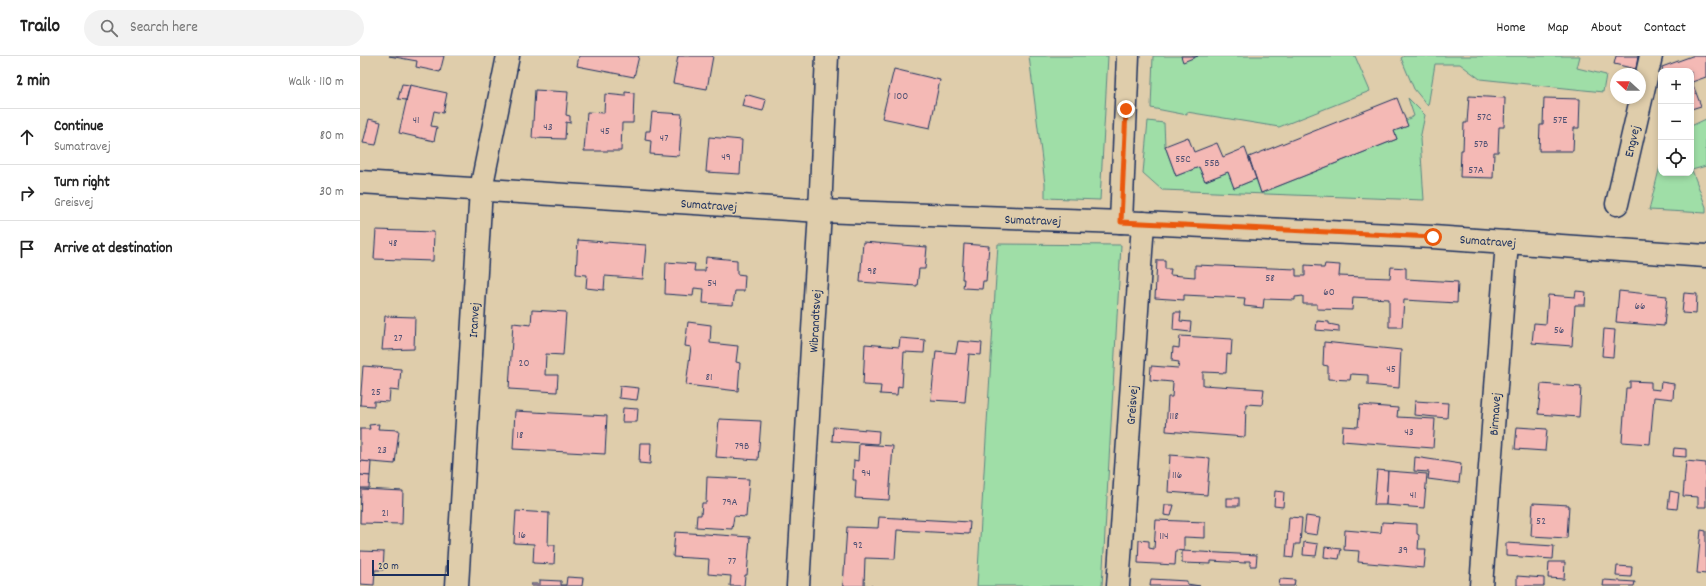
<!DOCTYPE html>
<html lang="en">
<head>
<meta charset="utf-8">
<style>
  body { margin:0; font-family:Dekko,sans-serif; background:#f2f2f2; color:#222 }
  .controls { position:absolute; right:12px; top:12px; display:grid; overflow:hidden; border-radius:8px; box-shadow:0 2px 6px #0003 }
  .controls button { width:36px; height:36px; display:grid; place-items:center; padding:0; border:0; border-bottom:1px solid #e0e0e0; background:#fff; color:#222; font:20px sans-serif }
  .compass { position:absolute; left:1250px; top:12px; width:36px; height:36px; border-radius:50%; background:#fff; box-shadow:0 2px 6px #0003; rotate:291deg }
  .scale { position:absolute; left:12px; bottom:10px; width:77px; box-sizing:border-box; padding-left:4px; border:2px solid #1b2f5e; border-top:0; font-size:11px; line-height:14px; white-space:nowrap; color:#1b2f5e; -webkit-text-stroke:3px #dfcdab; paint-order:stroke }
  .stop { position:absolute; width:12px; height:12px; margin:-9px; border:3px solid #ea580c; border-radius:50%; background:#fff }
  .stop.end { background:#ea580c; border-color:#fff; box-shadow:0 1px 4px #0008 }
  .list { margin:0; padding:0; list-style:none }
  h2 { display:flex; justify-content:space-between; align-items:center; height:52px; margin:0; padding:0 16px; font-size:17px }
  h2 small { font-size:13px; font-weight:400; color:#767676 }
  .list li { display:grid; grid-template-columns:26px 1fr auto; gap:12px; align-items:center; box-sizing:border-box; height:56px; padding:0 16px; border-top:1px solid #e0e0e0 }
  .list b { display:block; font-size:15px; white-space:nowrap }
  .list p { margin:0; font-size:13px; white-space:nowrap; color:#767676 }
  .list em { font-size:13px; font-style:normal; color:#767676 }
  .icon { flex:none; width:22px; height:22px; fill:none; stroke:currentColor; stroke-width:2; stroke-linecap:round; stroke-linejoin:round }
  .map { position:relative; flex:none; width:1346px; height:530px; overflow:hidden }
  header { display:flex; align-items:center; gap:24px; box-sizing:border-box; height:56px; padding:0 20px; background:#fff; border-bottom:1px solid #e0e0e0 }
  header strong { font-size:19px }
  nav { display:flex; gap:22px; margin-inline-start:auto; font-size:14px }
  .search { width:280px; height:36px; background:#f2f2f2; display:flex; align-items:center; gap:10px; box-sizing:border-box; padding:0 14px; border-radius:22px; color:#767676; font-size:15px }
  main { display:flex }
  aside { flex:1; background:#fff }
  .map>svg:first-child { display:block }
</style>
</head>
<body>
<header>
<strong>Trailo</strong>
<div class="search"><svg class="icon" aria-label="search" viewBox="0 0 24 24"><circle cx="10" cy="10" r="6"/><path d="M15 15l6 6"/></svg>Search here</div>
<nav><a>Home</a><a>Map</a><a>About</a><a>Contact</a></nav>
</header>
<main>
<aside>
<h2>2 min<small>Walk · 110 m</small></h2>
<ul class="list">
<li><svg class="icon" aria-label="ahead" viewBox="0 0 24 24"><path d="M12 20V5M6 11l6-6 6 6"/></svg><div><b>Continue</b><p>Sumatravej</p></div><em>80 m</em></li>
<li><svg class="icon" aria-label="right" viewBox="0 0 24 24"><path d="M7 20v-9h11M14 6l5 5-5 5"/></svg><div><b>Turn right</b><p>Greisvej</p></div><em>30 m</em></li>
<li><svg class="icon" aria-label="arrive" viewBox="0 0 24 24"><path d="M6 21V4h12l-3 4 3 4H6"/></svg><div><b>Arrive at destination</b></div></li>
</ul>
</aside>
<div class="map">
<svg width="1346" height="530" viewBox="0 0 1346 530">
  <rect width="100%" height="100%" fill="#dfcdab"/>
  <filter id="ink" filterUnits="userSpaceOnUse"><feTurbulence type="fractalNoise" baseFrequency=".025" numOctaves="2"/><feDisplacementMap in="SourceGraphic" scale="8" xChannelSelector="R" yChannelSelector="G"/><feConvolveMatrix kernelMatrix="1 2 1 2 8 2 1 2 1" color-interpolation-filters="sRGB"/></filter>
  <g filter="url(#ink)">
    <g fill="#9fdea7" stroke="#5d8682">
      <polygon points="669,0 748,0 740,144 685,142 685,128"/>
      <polygon points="793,0 995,0 1010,35 919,71 827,56 827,59 791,52"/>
      <polygon points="1044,0 1220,0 1217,12 1246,19 1243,36 1120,23 1100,8 1075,8 1068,50 1054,33 1041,2"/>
      <polygon points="1048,42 1065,59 1060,83 1064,144 802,134 783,117 788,65 804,67 805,90 816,120 839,111 845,125 868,116 874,132 896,123 901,137 1037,83 1034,75 1047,70 1046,64 1054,60"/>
      <polygon points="1346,63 1346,110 1332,114 1346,151 1346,157 1289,154 1301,106 1301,117 1331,117 1331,70"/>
      <polygon points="638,188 761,189 742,530 617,530"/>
    </g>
    <g fill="#f4b9b5" stroke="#1b2f5e">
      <polygon points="29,0 84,0 80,16 56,11 57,5"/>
      <polygon points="219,0 279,0 274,21 217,10"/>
      <polygon points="318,0 353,0 347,33 313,27"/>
      <polygon points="821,0 838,0 823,6"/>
      <polygon points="1256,0 1278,0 1276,13 1254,8"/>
      <polygon points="1332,0 1346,0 1346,21 1332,26 1341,50 1331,53 1331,15 1303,15 1302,11"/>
      <polygon points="534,13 580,24 570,72 522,62"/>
      <polygon points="42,28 50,29 46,44 38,43"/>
      <polygon points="50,29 87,37 83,57 74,55 71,70 77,71 74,85 39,77"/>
      <polygon points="175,34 208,36 206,59 210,60 210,67 206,66 205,83 172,82"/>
      <polygon points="265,36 274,37 273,67 262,67 261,95 224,95 227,56 244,57 245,38 265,40"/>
      <polygon points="385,38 406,44 403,55 382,50"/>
      <polygon points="1109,40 1145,42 1144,71 1139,71 1138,96 1134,96 1133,122 1100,121 1101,94 1103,94 1104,67 1107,67"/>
      <polygon points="1037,42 1048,70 1034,75 1037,83 901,137 889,101"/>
      <polygon points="1184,42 1220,43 1219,72 1214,72 1213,95 1179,95 1180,69 1183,69"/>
      <polygon points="292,56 322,58 319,100 290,98 291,85 285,84 286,75 290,75"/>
      <polygon points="9,63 21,66 16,89 3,87"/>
      <polygon points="349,81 382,84 380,118 346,116"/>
      <polygon points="828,81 834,96 857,87 863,101 885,92 896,123 874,132 868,116 845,125 839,111 816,120 805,90"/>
      <polygon points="16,174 74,176 73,205 14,203"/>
      <polygon points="218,184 286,189 283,223 245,220 244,234 226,232 227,219 216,218"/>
      <polygon points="503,186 567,191 565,213 559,213 557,230 500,226"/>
      <polygon points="604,188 629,190 626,225 623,225 622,233 603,232 604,223 602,223"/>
      <polygon points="346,201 377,204 377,218 385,219 384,235 375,235 373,249 343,247 344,233 334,232 333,240 305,238 306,206 335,208 334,215 345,215"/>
      <polygon points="797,204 805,204 805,213 811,213 810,219 835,221 835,209 936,213 936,220 945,220 945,209 960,210 960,212 964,212 965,208 980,209 979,220 1030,222 1031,211 1046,212 1046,223 1098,226 1097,247 1044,244 1042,271 1029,271 1029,243 993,241 992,254 957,253 957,248 943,248 943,240 935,241 935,244 904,243 903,252 884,250 885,242 824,239 824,244 795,242"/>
      <polygon points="1216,235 1226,236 1225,249 1215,249 1212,290 1172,287 1174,267 1186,268 1188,239 1215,241"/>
      <polygon points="1259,235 1307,240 1304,270 1256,266"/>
      <polygon points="1324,237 1337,238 1336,258 1322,257"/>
      <polygon points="172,254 206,256 203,299 186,298 185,319 198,319 197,336 149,333 153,267 171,269"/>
      <polygon points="814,256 821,256 820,265 831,266 830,276 813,274"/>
      <polygon points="25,260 55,261 54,293 22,294"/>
      <polygon points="957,265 969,266 969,268 979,270 979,276 956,274"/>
      <polygon points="328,266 351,269 350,287 378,290 376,306 380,307 378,335 326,329 331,291 325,290"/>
      <polygon points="1244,273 1255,274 1253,301 1242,300"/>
      <polygon points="820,280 872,283 871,299 867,298 866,317 843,316 843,329 904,333 902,349 886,348 885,381 806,375 808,341 812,341 813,327 812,326 790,324 791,310 818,312 819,306 812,305 813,291 819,292"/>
      <polygon points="540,282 565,284 564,297 544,296 542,331 538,330 537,339 520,338 521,330 503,329 505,288 539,291"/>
      <polygon points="598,285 622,287 621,299 609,298 605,346 571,344 576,295 596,297"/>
      <polygon points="964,286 1041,294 1039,332 1008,329 1008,319 991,318 990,324 968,323 968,310 963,309"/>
      <polygon points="3,310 41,313 39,335 30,334 29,346 14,345 14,350 0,349"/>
      <polygon points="1270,325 1291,326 1291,333 1300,334 1301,326 1314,328 1313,343 1294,341 1290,388 1262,386 1266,332 1270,332"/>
      <polygon points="1181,328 1221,331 1219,361 1178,358"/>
      <polygon points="260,330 279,332 277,344 259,342"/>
      <polygon points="1055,345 1088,347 1087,362 1054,359"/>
      <polygon points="1000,349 1038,352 1037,361 1075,363 1073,392 982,385 983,370 998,371"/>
      <polygon points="263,352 278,353 277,366 262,366"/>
      <polygon points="155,355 247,360 245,398 153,393"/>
      <polygon points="359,363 401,365 398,404 356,401"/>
      <polygon points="19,368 18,373 39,374 35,408 0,405 0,373 10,373 9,369"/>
      <polygon points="473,371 519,375 518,388 472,385"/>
      <polygon points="1157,371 1187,373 1185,395 1155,393"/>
      <polygon points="280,387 291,387 290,408 279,407"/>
      <polygon points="499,388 533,390 529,444 495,442 496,424 493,424 494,404 498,405"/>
      <polygon points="1314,392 1326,393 1326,401 1313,400"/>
      <polygon points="810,399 850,402 847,439 808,436"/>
      <polygon points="1055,401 1101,408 1099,427 1068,423 1069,416 1054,415"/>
      <polygon points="0,405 11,406 10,420 0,419"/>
      <polygon points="1326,405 1346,407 1346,451 1338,451 1338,441 1323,440"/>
      <polygon points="1017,414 1028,415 1026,449 1014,449"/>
      <polygon points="1028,415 1067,418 1064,452 1026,449"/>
      <polygon points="0,419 10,420 9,432 0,432"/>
      <polygon points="347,421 389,423 386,461 374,460 372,473 336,471 337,459 341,459 342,447 346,447"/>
      <polygon points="1,433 43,435 42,468 0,467"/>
      <polygon points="915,435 924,436 923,451 914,450"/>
      <polygon points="1310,435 1319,437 1317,453 1308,452"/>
      <rect x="867" y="442" width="12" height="8"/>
      <polygon points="1173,447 1209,449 1207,482 1171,480"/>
      <polygon points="805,449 814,449 811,460 804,459"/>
      <polygon points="156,455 189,457 188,489 195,489 194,508 173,507 174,488 154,487"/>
      <polygon points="946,460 960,462 957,479 944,477"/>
      <polygon points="519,461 610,466 609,478 537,474 535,503 505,502 504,529 512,530 483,530 487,471 518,472"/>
      <polygon points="929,461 942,462 940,488 935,488 933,502 926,501"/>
      <polygon points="796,464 845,466 845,482 824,481 824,495 816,494 815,509 778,507 779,484 789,485 789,492 794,493"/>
      <polygon points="1022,466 1057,468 1057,478 1059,479 1058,493 1066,493 1064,512 998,506 999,495 984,494 985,474 1020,477 1021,476"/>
      <polygon points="1341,474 1346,475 1346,518 1337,517"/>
      <polygon points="315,476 390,481 387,519 385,519 384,530 370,530 371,520 348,518 349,503 313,501"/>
      <polygon points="944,486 958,488 956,500 943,499"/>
      <polygon points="1146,487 1194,490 1193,503 1146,500"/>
      <polygon points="965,491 981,493 979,503 964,501"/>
      <polygon points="0,495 24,496 23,514 15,514 14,529 0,528"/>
      <polygon points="822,495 897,499 896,510 890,510 890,505 885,505 885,507 851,505 851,508 822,507"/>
      <polygon points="1189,506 1205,506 1204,523 1188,522"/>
      <polygon points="1257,510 1272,511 1271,521 1256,520"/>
      <polygon points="1157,520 1184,522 1184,530 1157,530"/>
      <polygon points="207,521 223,522 222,530 171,530 171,528 180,528 180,524 201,525 201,529 206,529"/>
      <polygon points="791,523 827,525 827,528 840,530 790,530"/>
      <polygon points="920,523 935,524 934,530 919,530"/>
      <polygon points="1244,524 1275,526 1274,530 1243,530"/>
    </g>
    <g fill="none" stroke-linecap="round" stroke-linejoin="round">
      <g stroke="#1b2f5e" stroke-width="25">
        <g id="street">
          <polyline points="0,126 460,155 761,166 1073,181 1346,200"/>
          <polyline points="1257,148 1291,0"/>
          <polyline points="761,166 768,0"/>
          <polyline points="97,530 121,133 148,0"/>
          <polyline points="438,530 460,155 467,0"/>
          <polyline points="758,530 783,167"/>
          <polyline points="1121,530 1147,186"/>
        </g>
      </g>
      <use href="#street" stroke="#dfcdab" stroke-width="22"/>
    </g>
  </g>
  <g fill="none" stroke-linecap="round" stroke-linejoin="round" filter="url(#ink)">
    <polyline stroke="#ea580c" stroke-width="5" points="766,53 761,166 1073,181"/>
  </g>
  <g text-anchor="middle" stroke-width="3" stroke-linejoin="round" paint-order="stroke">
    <g font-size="11" fill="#515274">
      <text x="541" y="43">100</text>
      <text x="1124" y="64">57C</text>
      <text x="56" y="67">41</text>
      <text x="1200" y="67">57E</text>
      <text x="188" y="74">43</text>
      <text x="245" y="78">45</text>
      <text x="304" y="85">47</text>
      <text x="1121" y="91">57B</text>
      <text x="366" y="104">49</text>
      <text x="823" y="106">55C</text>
      <text x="852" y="110">55B</text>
      <text x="1116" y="117">57A</text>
      <text x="33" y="190">48</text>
      <text x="512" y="218">98</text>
      <text x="910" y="225">58</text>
      <text x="352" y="230">54</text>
      <text x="969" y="239">60</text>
      <text x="1280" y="253">66</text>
      <text x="1199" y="277">56</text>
      <text x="38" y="285">27</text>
      <text x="164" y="310">20</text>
      <text x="1031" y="316">45</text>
      <text x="349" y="324">81</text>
      <text x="16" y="339">25</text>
      <text x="814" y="363">118</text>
      <text x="1049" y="379">43</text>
      <text x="160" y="382">18</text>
      <text x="382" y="393">79B</text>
      <text x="22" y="397">23</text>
      <text x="506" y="420">94</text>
      <text x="817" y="422">116</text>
      <text x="1053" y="442">41</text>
      <text x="370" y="449">79A</text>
      <text x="25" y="460">21</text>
      <text x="1181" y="468">52</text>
      <text x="162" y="482">16</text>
      <text x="804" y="483">114</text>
      <text x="498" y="492">92</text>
      <text x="1043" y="497">39</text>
      <text x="372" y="508">77</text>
    </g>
    <g font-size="13" fill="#1b2f5e" stroke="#dfcdab">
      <text transform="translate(1271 85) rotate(-77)" y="5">Engvej</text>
      <text transform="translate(349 148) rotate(4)" y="5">Sumatravej</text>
      <text transform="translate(673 163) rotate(2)" y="5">Sumatravej</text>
      <text transform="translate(1128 184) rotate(4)" y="5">Sumatravej</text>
      <text transform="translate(113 264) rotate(-87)" y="5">Iranvej</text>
      <text transform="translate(454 265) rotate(-87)" y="5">Wibrandtsvej</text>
      <text transform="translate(771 349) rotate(-86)" y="5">Greisvej</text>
      <text transform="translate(1134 358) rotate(-86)" y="5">Birmavej</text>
    </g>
  </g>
</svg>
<div class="controls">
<button>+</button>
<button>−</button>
<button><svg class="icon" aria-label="locate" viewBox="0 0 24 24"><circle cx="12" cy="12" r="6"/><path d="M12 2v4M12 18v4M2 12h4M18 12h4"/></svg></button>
</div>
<svg class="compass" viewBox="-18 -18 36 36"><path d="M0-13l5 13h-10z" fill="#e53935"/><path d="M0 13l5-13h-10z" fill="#767676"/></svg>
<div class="scale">20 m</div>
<div class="stop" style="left:1073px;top:181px"></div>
<div class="stop end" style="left:766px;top:53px"></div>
</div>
</main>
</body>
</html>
